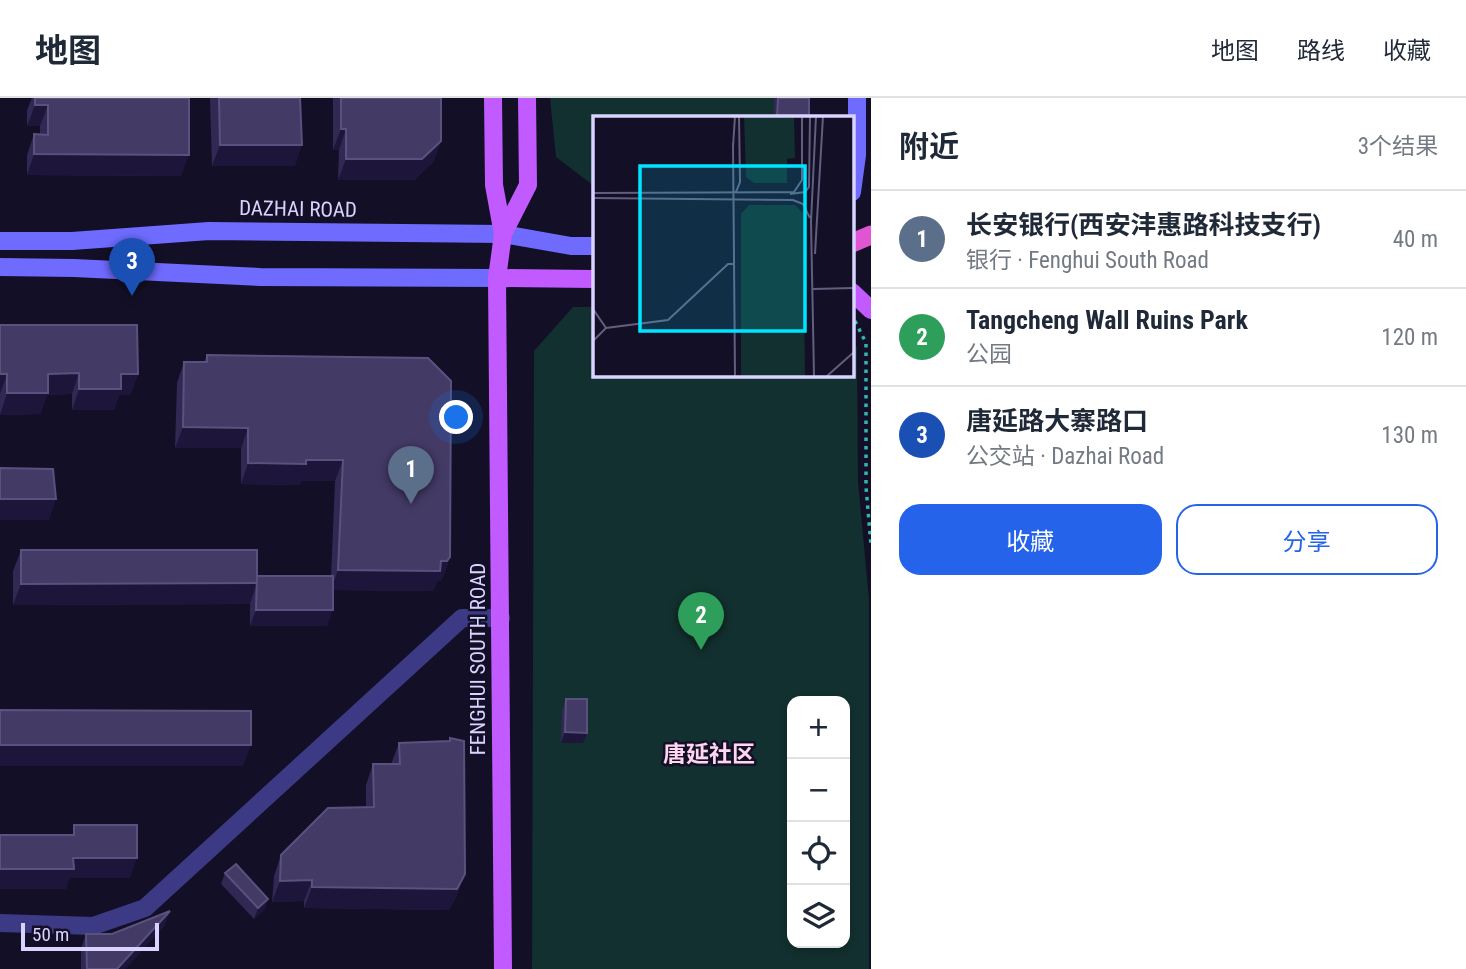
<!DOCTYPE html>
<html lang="zh">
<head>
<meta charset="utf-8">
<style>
  body { margin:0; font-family:"Roboto Condensed","Noto Sans SC",sans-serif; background:#f6f6f7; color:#1f2937 }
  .controls { position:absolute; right:21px; bottom:21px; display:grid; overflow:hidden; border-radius:14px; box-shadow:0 4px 10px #0003 }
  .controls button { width:63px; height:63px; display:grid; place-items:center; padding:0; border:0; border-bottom:2px solid #e0e1e3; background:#fff; color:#1f2937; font:35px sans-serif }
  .scale { position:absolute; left:21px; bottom:18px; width:138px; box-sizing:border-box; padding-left:7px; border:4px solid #d9d4ff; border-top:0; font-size:19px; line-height:24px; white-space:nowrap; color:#d9d4ff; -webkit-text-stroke:5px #130f26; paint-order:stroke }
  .you { position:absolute; left:457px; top:320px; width:24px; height:24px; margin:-18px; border:5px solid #fff; border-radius:50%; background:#1a73e8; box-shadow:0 0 0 10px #1a73e833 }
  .badge { display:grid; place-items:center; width:46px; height:46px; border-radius:50%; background:#2563eb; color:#fff; font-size:23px; font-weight:700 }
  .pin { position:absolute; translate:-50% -58px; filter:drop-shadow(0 2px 4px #0008) }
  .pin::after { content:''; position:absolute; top:37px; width:24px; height:21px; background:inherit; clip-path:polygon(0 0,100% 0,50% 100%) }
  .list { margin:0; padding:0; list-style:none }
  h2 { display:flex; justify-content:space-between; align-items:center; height:91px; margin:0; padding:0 28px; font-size:30px }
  h2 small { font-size:23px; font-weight:400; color:#747a83 }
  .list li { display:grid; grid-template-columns:46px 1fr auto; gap:21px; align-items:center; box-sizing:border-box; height:98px; padding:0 28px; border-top:2px solid #e0e1e3 }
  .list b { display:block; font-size:26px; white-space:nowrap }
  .list p { margin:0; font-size:23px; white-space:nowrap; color:#747a83 }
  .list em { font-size:23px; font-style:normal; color:#747a83 }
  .actions { display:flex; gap:14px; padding:21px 28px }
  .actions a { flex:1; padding:16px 0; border:2px solid #2563eb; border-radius:21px; text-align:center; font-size:24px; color:#2563eb }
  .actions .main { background:#2563eb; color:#fff }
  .icon { flex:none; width:38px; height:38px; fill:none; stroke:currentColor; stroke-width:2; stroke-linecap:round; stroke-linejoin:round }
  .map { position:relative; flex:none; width:871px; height:871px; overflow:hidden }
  header { display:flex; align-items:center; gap:42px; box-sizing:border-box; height:98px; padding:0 35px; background:#fff; border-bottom:2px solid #e0e1e3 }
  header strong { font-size:33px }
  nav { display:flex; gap:38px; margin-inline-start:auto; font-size:24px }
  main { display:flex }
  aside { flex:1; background:#fff }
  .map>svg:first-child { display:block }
</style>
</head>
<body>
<header>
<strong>地图</strong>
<nav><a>地图</a><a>路线</a><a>收藏</a></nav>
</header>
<main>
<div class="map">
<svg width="871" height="871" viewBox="0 0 871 871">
  <rect width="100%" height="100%" fill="#130f26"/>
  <g fill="#12302f" fill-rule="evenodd">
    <polygon points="550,0 774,0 774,19 594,19 594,88 556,59"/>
    <path d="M573,209H594V276H852V244L857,249L858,384L869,501V871H532L534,253ZM792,603H845V845H792Z"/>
  </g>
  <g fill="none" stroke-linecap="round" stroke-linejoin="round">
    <polyline stroke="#2fb8b0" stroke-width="3.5" stroke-dasharray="3.5 5" stroke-linecap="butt" points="855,223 866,245 866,389 871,447"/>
    <polyline stroke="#3d3a85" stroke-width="18" points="0,825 93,828 145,810 462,520 501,520"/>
    <g stroke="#6f6bff" stroke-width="18">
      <polyline points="852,94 857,57 857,0"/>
      <polyline points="0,143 72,143 209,133 503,136 571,148 594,148"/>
      <polyline points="0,169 74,170 260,179 497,180"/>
    </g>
    <g stroke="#c25bff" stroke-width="18">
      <polyline points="493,0 494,87 503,136 497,180 503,871"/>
      <polyline points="503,136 528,87 527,0"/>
      <polyline points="497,180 594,181"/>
      <polyline points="852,194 871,212"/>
    </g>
    <polyline stroke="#e055d1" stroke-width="19" points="852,145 871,137"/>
  </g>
  <g fill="#312854">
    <polygon points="32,0 189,0 181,78 27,77 27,57 34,36 40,36 40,28 27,28 27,12"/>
    <polygon points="210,0 300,0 295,68 212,68"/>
    <polygon points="333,0 441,0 441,43 433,64 414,82 338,82 339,52 333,52"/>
    <rect x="774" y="0" width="35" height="19"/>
    <polygon points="0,227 138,276 130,297 119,297 114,312 72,312 72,296 47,297 40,316 0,317"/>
    <polygon points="207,257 428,260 450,459 443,479 440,483 437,483 433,493 333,492 327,528 250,528 250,505 250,506 13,507 13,473 21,452 257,478 331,478 335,383 301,383 299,387 241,386 241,350 175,350 177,285 184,264 204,264"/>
    <polygon points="566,601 583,645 561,645 562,612"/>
    <polygon points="450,640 457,797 449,812 304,810 304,803 272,804 274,778 281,757 366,709 366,687 373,666 391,666 399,645 449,643"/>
    <polygon points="225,775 268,801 264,812 254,821 221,786"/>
    <polygon points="165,827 125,871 81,871 81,850 86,836 112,836"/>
  </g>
  <g fill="#1d163a">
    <polygon points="35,7 48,7 40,28 27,28"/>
    <polygon points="341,31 346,31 339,52 333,52"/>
    <polygon points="441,43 433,64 414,82 338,82 346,61"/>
    <polygon points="220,47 302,47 295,68 212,68"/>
    <polygon points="34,56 189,57 181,78 27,77"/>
    <polygon points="79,275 72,296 47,297 40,316 0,317 7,295 48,276"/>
    <polygon points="0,276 7,276 0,296"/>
    <polygon points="121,276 138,276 130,297 119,297 114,312 72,312 79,291"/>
    <polygon points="183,329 248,330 241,350 175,350"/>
    <polygon points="306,362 343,362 335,383 301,383 299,387 241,386 248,365"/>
    <polygon points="0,401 56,401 49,422 0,422"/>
    <polygon points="450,459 443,479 440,483 437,483 433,493 331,492 338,472"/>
    <polygon points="257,485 250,506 13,507 21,486"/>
    <polygon points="256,512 333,512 327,528 250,528"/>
    <polygon points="565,634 587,635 583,645 561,645"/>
    <polygon points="0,647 251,647 243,668 0,668"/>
    <polygon points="73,760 137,760 130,780 70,780 66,791 0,791 0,771"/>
    <polygon points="465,776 457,797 449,812 304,810 312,789"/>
    <polygon points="312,782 304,803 272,804 280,783"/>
    <polygon points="268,801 264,812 254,821 258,810"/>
    <polygon points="170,813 165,827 125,871 117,871"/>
  </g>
  <g fill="#433a66" stroke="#5a527e" stroke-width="2">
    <polygon points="35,0 189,0 189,57 34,56 34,36 48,37 48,7 35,7"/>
    <polygon points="219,0 300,0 302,47 220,47"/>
    <polygon points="341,0 441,0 441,43 422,61 346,61 346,31 341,31"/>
    <polygon points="778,0 809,0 809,19 777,19"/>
    <polygon points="0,227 137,227 138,276 121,276 121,291 79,291 79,275 48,276 48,295 7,295 7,276 0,276"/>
    <polygon points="207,257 428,260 451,283 450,459 447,463 441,463 440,473 338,472 343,362 306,362 306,366 248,365 248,330 183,329 184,264 207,264"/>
    <polygon points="0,370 53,371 56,401 0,401"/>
    <polygon points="21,452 257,452 257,485 21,486"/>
    <polygon points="257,478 333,478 333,512 256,512"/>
    <polygon points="566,601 587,601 587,635 565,634"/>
    <polygon points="0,612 251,613 251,647 0,647"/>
    <polygon points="450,640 464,643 465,776 457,791 312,789 312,782 280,783 281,757 328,710 374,709 373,666 400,666 399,645 450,643"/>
    <polygon points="74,727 137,727 137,760 73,760 74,771 0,771 0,737 74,737"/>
    <polygon points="236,766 268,801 258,810 225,775"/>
    <polygon points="170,813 117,871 87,871 86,836 112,836"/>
  </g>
  <g text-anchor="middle" stroke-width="5" stroke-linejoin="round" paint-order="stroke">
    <g font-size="21" fill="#d9d4ff" stroke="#130f26">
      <text transform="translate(298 111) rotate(1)" y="7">DAZHAI ROAD</text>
      <text transform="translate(478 561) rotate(-90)" y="7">FENGHUI SOUTH ROAD</text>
    </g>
    <g font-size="23" font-weight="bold" fill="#ffd6f0" stroke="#130f26">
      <text x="709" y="664">唐延社区</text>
    </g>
  </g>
  <g transform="translate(593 18)">
    <rect width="261" height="261" fill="#130f26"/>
    <path d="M151,0H201L202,42L194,43V67H161L153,61ZM156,89H202L210,97L212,260H148V98Z" fill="#12302f"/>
    <path fill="none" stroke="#625e7d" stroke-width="2" d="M140,27L142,260M140,31L142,0M143,76L147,66L146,0M0,77L201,76L209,64V0M197,78L212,76L216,71L217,0M0,82L200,84L210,88L217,102M222,138L230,0M220,173L261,172M0,193L13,212M0,225L13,212L75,204L135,148H142M221,260L218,106L223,0M234,260L261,236"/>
    <path fill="#00e5ff" fill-opacity="0.15" stroke="#00e5ff" stroke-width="3.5" d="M47,50H212V215H47Z"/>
    <rect width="261" height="261" fill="none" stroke="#d9d4ff" stroke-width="3.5"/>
  </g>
</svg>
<div class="controls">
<button>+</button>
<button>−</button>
<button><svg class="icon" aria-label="locate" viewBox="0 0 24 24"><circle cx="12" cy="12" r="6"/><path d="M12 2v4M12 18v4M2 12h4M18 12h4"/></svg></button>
<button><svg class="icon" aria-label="layers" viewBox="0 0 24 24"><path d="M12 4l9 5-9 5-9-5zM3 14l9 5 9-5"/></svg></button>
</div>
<div class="scale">50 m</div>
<div class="you"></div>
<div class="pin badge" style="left:411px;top:406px;background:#5c6f8a">1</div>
<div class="pin badge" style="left:701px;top:552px;background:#2e9e5b">2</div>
<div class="pin badge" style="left:132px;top:198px;background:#1a4fb4">3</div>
</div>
<aside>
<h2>附近<small>3个结果</small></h2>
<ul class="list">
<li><span class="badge" style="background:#5c6f8a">1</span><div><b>长安银行(西安沣惠路科技支行)</b><p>银行 · Fenghui South Road</p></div><em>40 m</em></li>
<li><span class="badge" style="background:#2e9e5b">2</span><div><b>Tangcheng Wall Ruins Park</b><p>公园</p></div><em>120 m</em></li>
<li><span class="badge" style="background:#1a4fb4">3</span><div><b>唐延路大寨路口</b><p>公交站 · Dazhai Road</p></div><em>130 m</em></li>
</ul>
<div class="actions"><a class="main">收藏</a><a>分享</a></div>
</aside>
</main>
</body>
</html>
